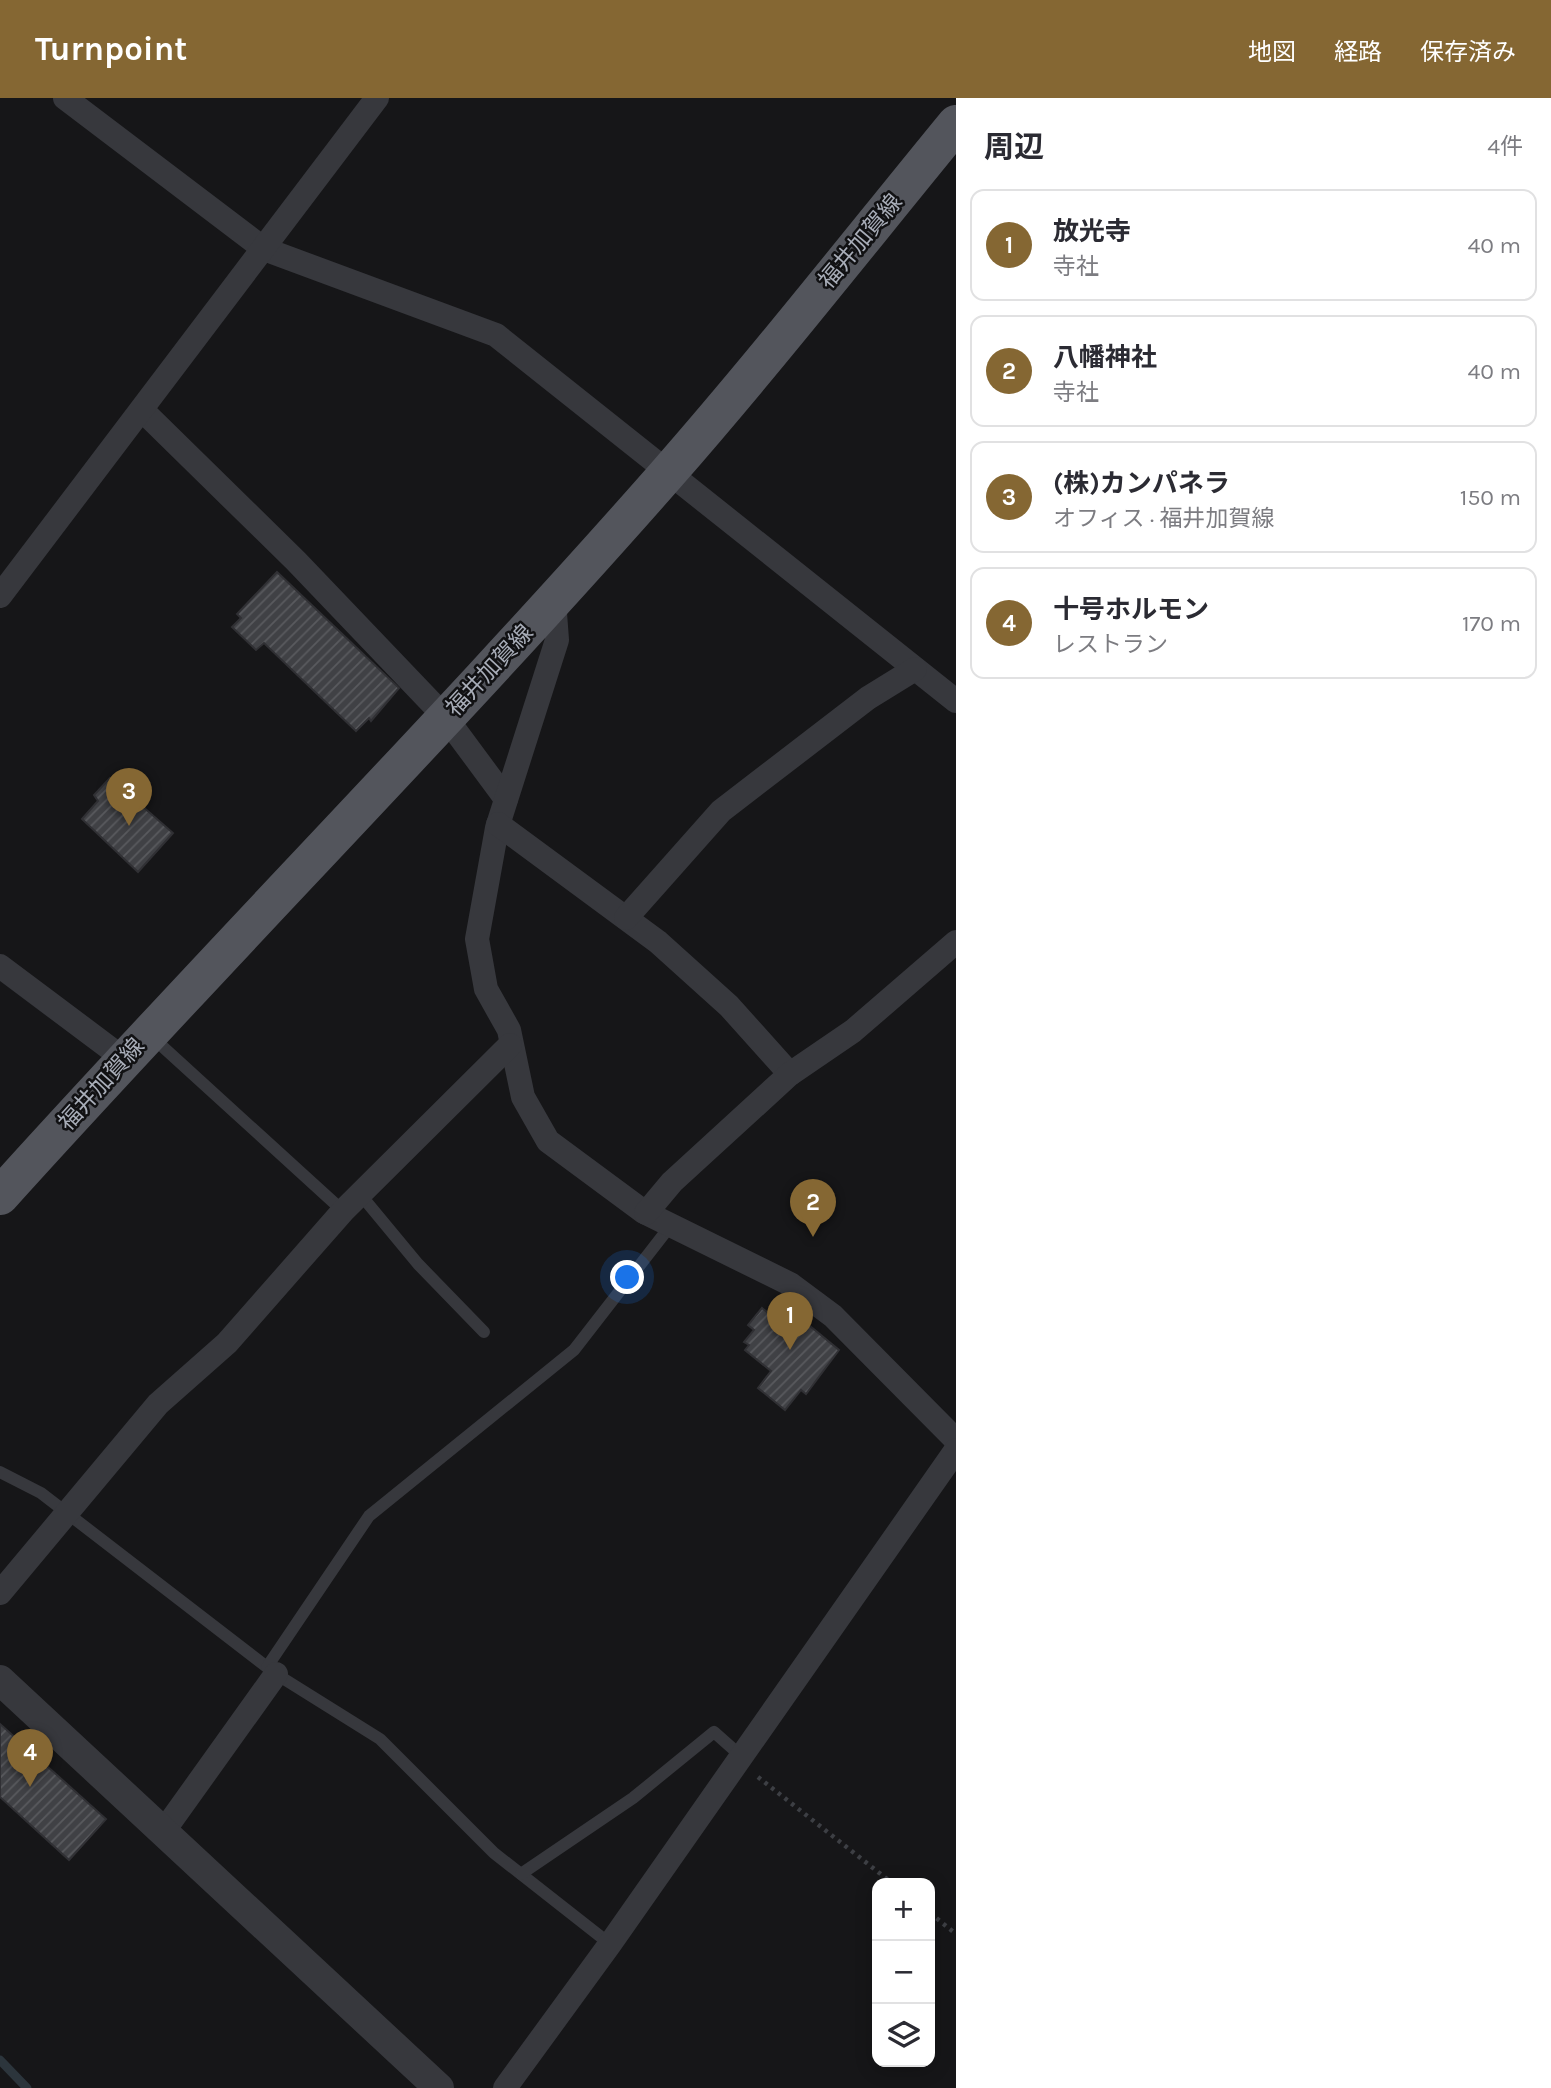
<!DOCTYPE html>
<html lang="ja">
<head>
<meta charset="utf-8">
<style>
  body { margin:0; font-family:Karla,"Noto Sans JP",sans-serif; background:#f7f7f7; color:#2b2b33 }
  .controls { position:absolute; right:21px; bottom:21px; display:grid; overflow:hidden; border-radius:14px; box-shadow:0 4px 18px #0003 }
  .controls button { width:63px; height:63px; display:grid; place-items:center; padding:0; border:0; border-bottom:2px solid #e1e1e2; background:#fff; color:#2b2b33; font:35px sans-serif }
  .you { position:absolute; left:628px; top:1180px; width:24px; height:24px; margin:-18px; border:5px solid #fff; border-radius:50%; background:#1a73e8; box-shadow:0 0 0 10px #1a73e833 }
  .badge { display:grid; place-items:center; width:46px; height:46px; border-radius:50%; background:#856733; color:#fff; font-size:23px; font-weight:700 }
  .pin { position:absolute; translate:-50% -58px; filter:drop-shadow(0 2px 4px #0008) }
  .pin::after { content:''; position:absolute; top:37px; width:24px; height:21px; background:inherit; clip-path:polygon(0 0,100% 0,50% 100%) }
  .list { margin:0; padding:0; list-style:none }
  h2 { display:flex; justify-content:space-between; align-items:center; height:91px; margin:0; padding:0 28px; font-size:30px }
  h2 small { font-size:23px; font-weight:400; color:#7c7c81 }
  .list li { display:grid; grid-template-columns:46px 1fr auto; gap:21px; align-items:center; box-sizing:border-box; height:112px; margin:0 14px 14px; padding:0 14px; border:2px solid #e1e1e2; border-radius:14px }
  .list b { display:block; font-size:26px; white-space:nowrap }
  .list p { margin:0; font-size:23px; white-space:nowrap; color:#7c7c81 }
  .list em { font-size:23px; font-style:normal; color:#7c7c81 }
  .icon { flex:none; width:38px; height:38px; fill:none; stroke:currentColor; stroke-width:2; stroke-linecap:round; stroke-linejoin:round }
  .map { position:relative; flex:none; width:956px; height:1990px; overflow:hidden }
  header { display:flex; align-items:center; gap:42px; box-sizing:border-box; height:98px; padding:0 35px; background:#856733; color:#fff }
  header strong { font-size:33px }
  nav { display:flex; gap:38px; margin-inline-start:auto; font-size:24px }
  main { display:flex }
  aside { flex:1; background:#fff }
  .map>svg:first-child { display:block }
</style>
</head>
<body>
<header>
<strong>Turnpoint</strong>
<nav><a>地図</a><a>経路</a><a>保存済み</a></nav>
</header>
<main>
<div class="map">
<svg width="956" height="1990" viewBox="0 0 956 1990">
  <defs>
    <pattern id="building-hatch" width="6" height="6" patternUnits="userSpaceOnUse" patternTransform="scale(1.75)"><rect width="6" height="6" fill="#404145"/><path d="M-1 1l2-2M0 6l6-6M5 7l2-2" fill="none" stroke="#595a5e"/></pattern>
  </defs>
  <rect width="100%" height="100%" fill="#161618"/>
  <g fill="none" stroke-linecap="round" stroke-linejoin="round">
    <polyline stroke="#2c353c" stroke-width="9" points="0,1962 27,1990"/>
  </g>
  <g fill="url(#building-hatch)" stroke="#303034" stroke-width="2">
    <polygon points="277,474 399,590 371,623 369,620 356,633 264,545 256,552 232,529 241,520 237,516"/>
    <polygon points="110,680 173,735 138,774 82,721 98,703 94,697"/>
    <polygon points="782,1205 839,1252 806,1296 801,1292 785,1312 758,1290 771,1273 745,1252 749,1247 744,1244 754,1232 748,1227 762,1210 772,1218"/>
    <polygon points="0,1626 106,1721 69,1762 0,1699"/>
  </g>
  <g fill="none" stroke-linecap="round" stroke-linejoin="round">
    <g stroke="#3d3f44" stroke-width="4.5" stroke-dasharray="3.5 5" stroke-linecap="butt">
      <polyline points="758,1679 892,1785"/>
      <polyline points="930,1815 956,1836"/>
    </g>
    <g stroke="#37383d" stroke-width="12">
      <polyline points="152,939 343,1113"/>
      <polyline points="360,1096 418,1166 484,1234"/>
      <polyline points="0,1374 41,1395 276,1576 380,1641 494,1755 610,1846"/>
      <polyline points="267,1569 369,1418 574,1252 671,1127"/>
      <polyline points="521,1776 633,1700 714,1634 741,1658"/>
    </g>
    <g stroke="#37383d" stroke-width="24">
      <polyline points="65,0 264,151 496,237 956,603"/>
      <polyline points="142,312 296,463 446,620 506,701"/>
      <polyline points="0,498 377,0"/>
      <polyline points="554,502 557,542 497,730 477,841 486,891 509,932 523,999 548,1043 644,1114 790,1186 833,1218 956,1342"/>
      <polyline points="498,726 658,844 729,908 790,976"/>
      <polyline points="626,820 721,713 868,600 915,571"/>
      <polyline points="0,868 124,961"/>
      <polyline points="646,1115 672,1084 790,976 853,933 956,844"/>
      <polyline points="0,1495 158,1306 227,1245 343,1113 510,947"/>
      <polyline points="163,1734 276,1576"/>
      <polyline points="505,1990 610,1846 956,1352"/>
    </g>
    <polyline stroke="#37383d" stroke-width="30" points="0,1582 439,1990"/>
    <path stroke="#53555c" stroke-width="38" d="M0,1098C219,855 450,623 666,377C766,263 860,143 956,26"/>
  </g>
  <g text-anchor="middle" stroke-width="5" stroke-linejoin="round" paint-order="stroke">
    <g font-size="23" fill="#a8adb8" stroke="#111113">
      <text transform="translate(860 143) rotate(-50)" y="8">福井加賀線</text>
      <text transform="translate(489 572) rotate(-47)" y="8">福井加賀線</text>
      <text transform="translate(101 986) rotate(-48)" y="8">福井加賀線</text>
    </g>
  </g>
</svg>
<div class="controls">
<button>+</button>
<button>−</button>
<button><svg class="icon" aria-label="layers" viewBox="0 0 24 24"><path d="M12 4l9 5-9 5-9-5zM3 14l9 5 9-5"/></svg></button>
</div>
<div class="you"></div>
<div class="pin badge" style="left:790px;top:1252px">1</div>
<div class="pin badge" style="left:813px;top:1139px">2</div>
<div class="pin badge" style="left:129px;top:728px">3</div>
<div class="pin badge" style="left:30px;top:1689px">4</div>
</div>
<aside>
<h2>周辺<small>4件</small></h2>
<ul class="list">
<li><span class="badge">1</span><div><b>放光寺</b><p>寺社</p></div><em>40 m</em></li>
<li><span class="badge">2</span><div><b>八幡神社</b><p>寺社</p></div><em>40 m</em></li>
<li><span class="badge">3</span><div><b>(株)カンパネラ</b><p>オフィス · 福井加賀線</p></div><em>150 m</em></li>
<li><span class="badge">4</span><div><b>十号ホルモン</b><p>レストラン</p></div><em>170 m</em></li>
</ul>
</aside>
</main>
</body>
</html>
